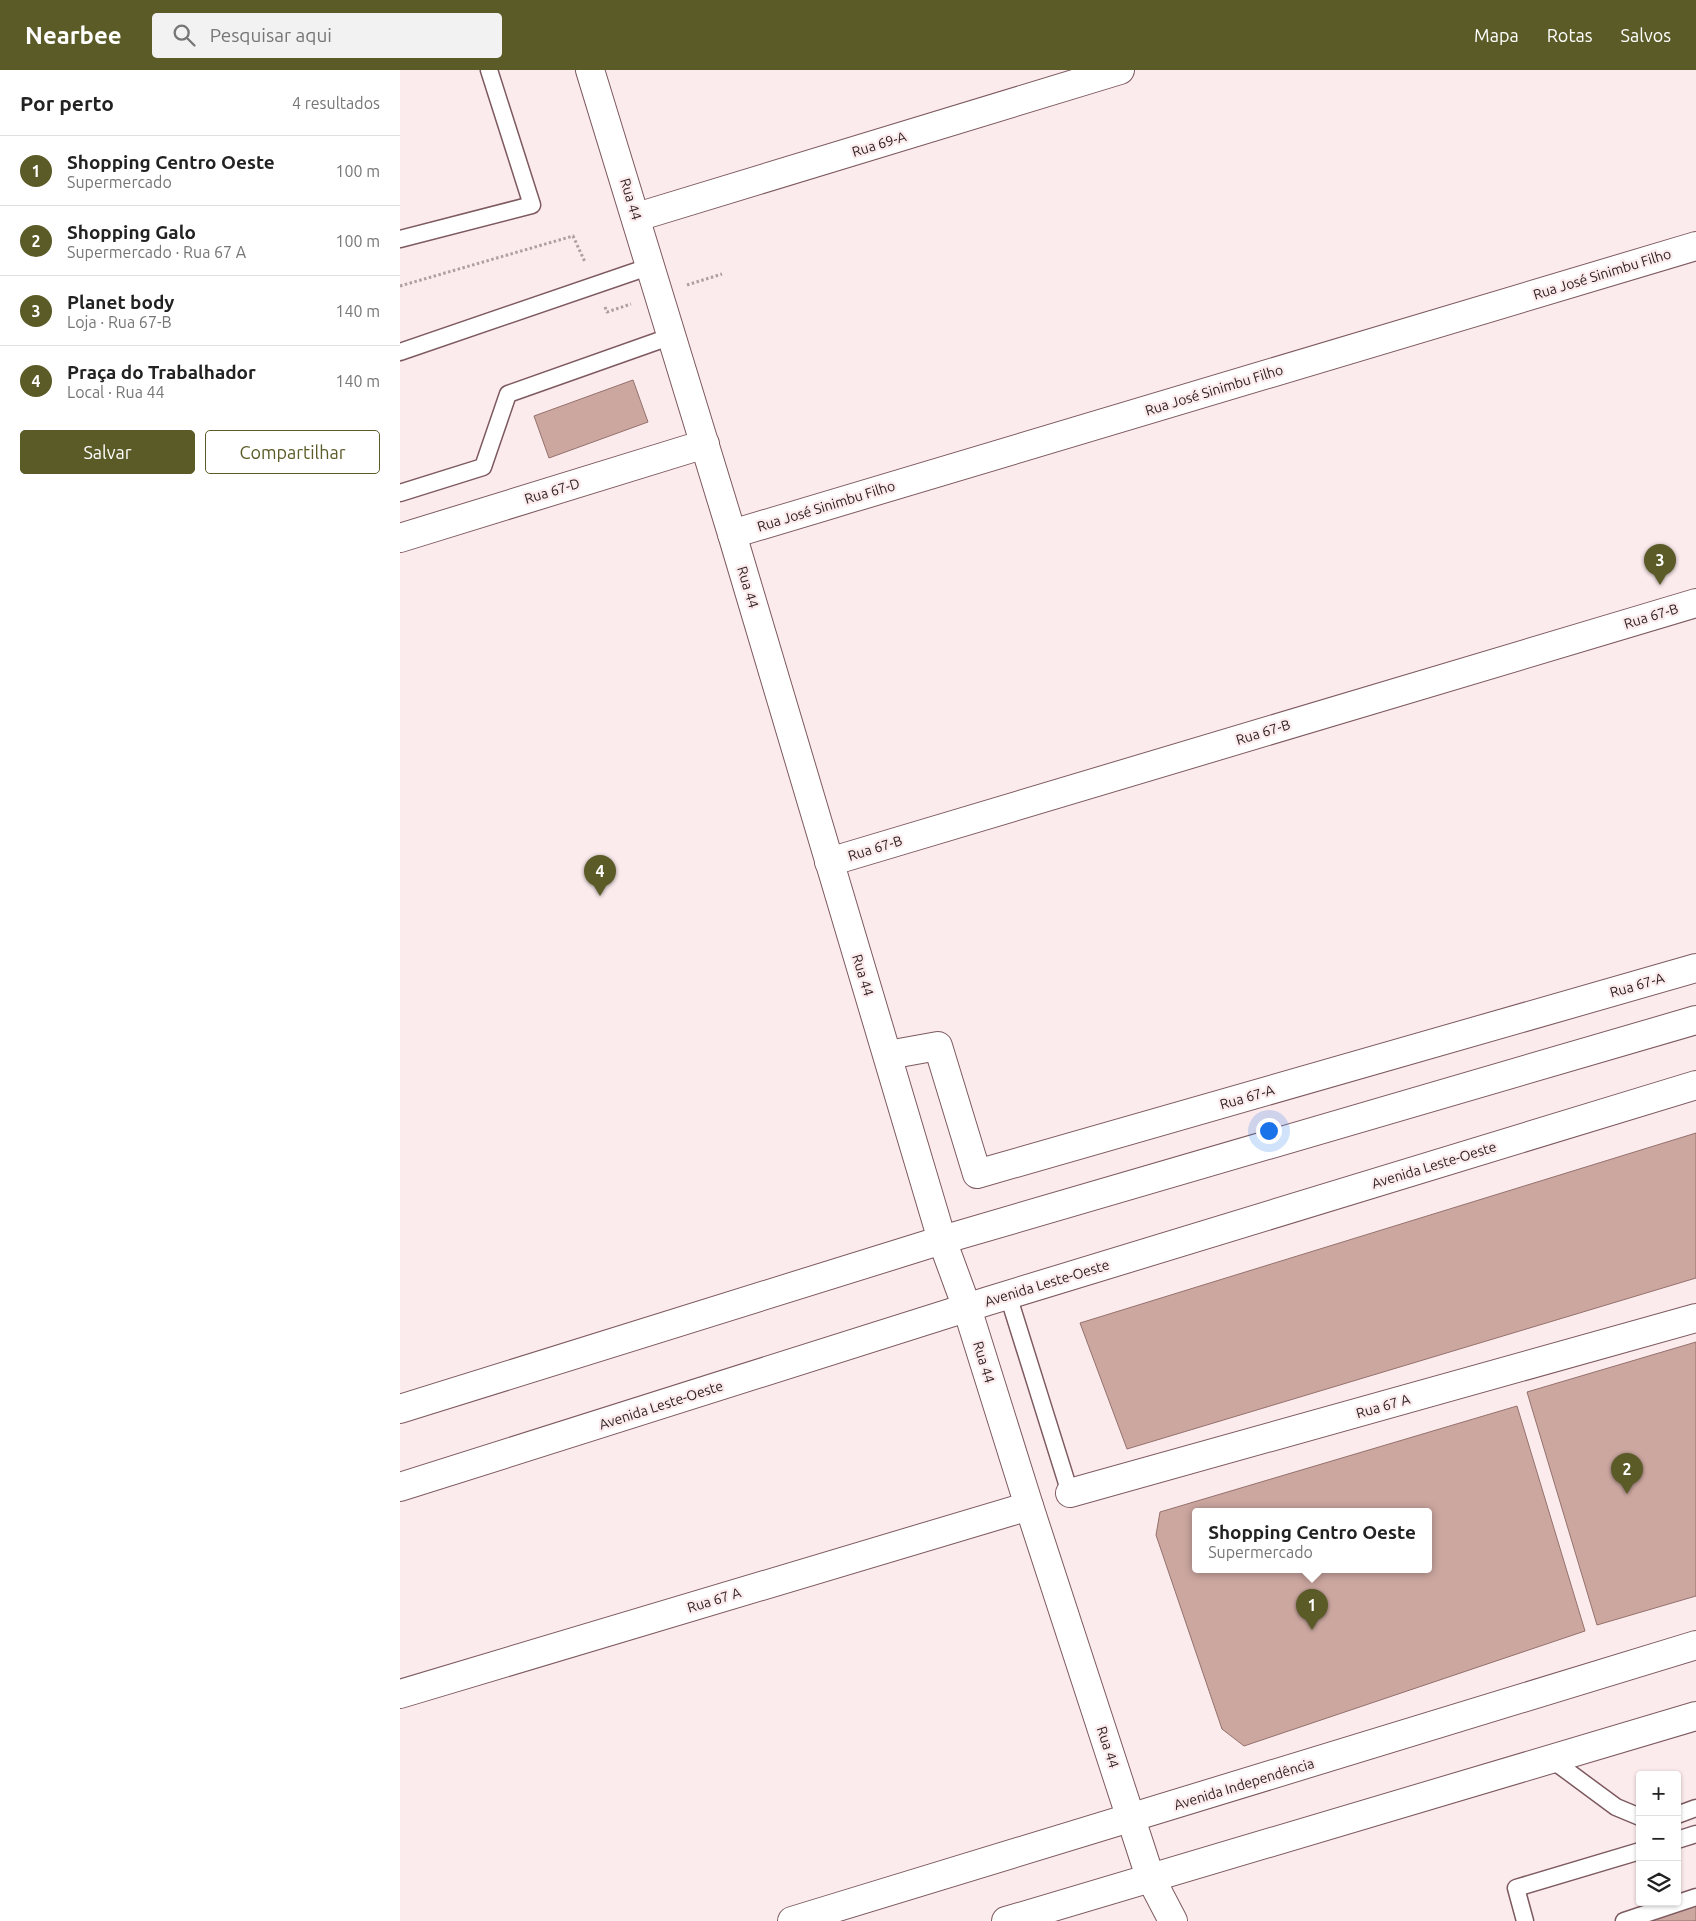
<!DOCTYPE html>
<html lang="pt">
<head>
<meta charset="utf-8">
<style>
  body { margin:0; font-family:Ubuntu,sans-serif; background:#f2f2f2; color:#222 }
  .controls { position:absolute; right:15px; bottom:15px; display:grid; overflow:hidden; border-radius:5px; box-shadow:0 1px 4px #0004 }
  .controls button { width:45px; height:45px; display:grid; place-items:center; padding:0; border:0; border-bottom:1px solid #e0e0e0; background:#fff; color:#222; font:25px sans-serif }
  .you { position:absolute; left:868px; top:1060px; width:18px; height:18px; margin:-12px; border:4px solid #fff; border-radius:50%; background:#1a73e8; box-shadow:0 0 0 8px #1a73e833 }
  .badge { display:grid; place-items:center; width:32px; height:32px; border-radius:50%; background:#5b5b28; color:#fff; font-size:16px; font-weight:700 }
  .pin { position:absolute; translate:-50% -41px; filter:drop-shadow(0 1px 2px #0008) }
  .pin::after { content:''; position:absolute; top:26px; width:18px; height:15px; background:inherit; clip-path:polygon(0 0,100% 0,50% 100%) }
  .popup { position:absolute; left:792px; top:1438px; width:240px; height:65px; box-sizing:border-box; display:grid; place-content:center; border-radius:5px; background:#fff; filter:drop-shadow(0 1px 4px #0005); font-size:16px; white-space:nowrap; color:#767676 }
  .popup b { font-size:19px; color:#222 }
  .popup::after { content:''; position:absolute; left:50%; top:100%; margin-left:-10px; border:10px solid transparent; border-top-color:#fff }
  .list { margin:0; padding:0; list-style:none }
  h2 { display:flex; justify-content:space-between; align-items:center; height:65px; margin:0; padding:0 20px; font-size:21px }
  h2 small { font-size:16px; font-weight:400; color:#767676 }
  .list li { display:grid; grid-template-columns:32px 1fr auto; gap:15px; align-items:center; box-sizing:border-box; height:70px; padding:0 20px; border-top:1px solid #e0e0e0 }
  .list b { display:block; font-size:19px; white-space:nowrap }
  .list p { margin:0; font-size:16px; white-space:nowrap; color:#767676 }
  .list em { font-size:16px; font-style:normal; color:#767676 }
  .actions { display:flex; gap:10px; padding:15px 20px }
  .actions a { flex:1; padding:11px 0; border:1px solid #5b5b28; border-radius:5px; text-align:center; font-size:18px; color:#5b5b28 }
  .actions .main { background:#5b5b28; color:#fff }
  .icon { flex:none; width:28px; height:28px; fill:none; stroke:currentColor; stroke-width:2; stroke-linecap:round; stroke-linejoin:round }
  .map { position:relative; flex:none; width:1296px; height:1851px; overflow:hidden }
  header { display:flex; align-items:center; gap:30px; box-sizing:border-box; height:70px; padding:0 25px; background:#5b5b28; color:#fff }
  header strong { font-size:24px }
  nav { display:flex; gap:28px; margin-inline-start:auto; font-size:18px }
  .search { width:350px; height:45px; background:#f2f2f2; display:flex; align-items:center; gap:12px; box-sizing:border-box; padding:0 18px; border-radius:5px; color:#767676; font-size:19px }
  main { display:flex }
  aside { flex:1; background:#fff }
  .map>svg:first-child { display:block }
</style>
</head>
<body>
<header>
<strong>Nearbee</strong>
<div class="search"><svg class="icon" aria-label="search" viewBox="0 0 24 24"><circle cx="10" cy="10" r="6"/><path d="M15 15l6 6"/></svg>Pesquisar aqui</div>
<nav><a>Mapa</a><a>Rotas</a><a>Salvos</a></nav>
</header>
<main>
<aside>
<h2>Por perto<small>4 resultados</small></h2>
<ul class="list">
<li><span class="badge">1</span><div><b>Shopping Centro Oeste</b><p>Supermercado</p></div><em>100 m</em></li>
<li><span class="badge">2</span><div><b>Shopping Galo</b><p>Supermercado · Rua 67 A</p></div><em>100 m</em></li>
<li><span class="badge">3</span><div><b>Planet body</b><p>Loja · Rua 67-B</p></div><em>140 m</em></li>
<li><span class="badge">4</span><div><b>Praça do Trabalhador</b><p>Local · Rua 44</p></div><em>140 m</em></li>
</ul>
<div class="actions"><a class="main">Salvar</a><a>Compartilhar</a></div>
</aside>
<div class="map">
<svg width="1296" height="1851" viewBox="0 0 1296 1851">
  <rect width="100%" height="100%" fill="#fcebed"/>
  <g fill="#cca7a0" stroke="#94716c" fill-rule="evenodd">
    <polygon points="233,310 248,352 149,388 134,346"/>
    <polygon points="1296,1063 1296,1208 727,1379 680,1253"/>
    <polygon points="1296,1272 1296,1526 1197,1555 1127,1322"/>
    <path d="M1117,1336L1185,1561L844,1676L822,1659L756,1465L760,1442ZM796,1441H1028V1499H796Z"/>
    <polygon points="1296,1835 1296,1851 1243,1851"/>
  </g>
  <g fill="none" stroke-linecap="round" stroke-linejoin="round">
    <g stroke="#7d5a5f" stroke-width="19">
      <g id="lane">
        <polyline points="0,169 132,135 89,0"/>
        <polyline points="0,282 251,196"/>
        <polyline points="0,423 83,397 108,324 272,266"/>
        <polyline points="608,1225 670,1423"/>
        <polyline points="1151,1689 1216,1737 1240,1747"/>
        <polyline points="1277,1745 1296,1738"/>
        <polyline points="1277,1770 1296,1764"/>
        <polyline points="1125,1851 1116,1818 1240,1781"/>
        <polyline points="1224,1851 1296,1827"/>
      </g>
    </g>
    <g stroke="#7d5a5f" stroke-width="30">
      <g id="street">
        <polyline points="237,147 720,0"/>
        <polyline points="332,464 1296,176"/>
        <polyline points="0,468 305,374"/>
        <polyline points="429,792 1296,533"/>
        <polyline points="488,985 538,976 577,1104 1296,898"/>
        <polyline points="750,1807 773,1851"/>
      </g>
    </g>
    <g stroke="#7d5a5f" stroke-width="30">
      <g id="secondary">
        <polyline points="190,0 332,464 542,1170 567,1238 629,1436 750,1807"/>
        <polyline points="0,1339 542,1170 1296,950"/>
        <polyline points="0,1417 588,1231 1296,1015"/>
        <polyline points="670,1423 1296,1248"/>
        <polyline points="0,1624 629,1436"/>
      </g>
    </g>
    <g stroke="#7d5a5f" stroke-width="30">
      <g id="primary">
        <polyline points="392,1851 1296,1575"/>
        <polyline points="606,1851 1296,1646"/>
      </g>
    </g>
    <g stroke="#af9fa1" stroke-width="3" stroke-dasharray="2.5 2.5" stroke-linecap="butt">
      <polyline points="287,215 322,204"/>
      <polyline points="0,216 173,166 185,192"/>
      <polyline points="205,237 207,242 231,234"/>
    </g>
    <use href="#lane" stroke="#fff" stroke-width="16"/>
    <use href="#street" stroke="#fff" stroke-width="28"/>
    <use href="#secondary" stroke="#fff" stroke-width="28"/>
    <use href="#primary" stroke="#fff" stroke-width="28"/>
  </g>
  <g text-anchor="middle" stroke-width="4.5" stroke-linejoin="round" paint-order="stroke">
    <g font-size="14" fill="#2f2123" stroke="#fcebed">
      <text transform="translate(479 74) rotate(-17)" y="5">Rua 69-A</text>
      <text transform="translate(231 129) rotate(73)" y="5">Rua 44</text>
      <text transform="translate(1202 204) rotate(-17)" y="5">Rua José Sinimbu Filho</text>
      <text transform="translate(814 320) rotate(-17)" y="5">Rua José Sinimbu Filho</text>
      <text transform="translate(152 421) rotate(-17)" y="5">Rua 67-D</text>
      <text transform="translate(426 436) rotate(-17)" y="5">Rua José Sinimbu Filho</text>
      <text transform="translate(348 517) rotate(73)" y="5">Rua 44</text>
      <text transform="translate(1251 546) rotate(-17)" y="5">Rua 67-B</text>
      <text transform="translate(863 662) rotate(-17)" y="5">Rua 67-B</text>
      <text transform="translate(475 778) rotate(-17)" y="5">Rua 67-B</text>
      <text transform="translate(463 905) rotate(73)" y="5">Rua 44</text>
      <text transform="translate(1237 915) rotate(-16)" y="5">Rua 67-A</text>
      <text transform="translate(847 1027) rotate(-16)" y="5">Rua 67-A</text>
      <text transform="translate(1034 1095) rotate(-17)" y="5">Avenida Leste-Oeste</text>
      <text transform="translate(647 1213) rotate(-17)" y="5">Avenida Leste-Oeste</text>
      <text transform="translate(584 1292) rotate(73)" y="5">Rua 44</text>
      <text transform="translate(261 1335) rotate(-18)" y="5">Avenida Leste-Oeste</text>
      <text transform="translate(983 1336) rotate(-16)" y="5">Rua 67 A</text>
      <text transform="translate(314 1530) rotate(-17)" y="5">Rua 67 A</text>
      <text transform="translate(708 1677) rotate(72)" y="5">Rua 44</text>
      <text transform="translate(844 1714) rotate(-17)" y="5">Avenida Independência</text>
    </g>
  </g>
</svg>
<div class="controls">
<button>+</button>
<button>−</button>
<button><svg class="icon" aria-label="layers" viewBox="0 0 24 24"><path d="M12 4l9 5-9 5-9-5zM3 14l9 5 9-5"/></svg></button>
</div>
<div class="you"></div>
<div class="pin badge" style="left:912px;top:1560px">1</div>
<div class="popup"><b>Shopping Centro Oeste</b>Supermercado</div>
<div class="pin badge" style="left:1227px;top:1424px">2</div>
<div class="pin badge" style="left:1260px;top:515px">3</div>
<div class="pin badge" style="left:200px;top:826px">4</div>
</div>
</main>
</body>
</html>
